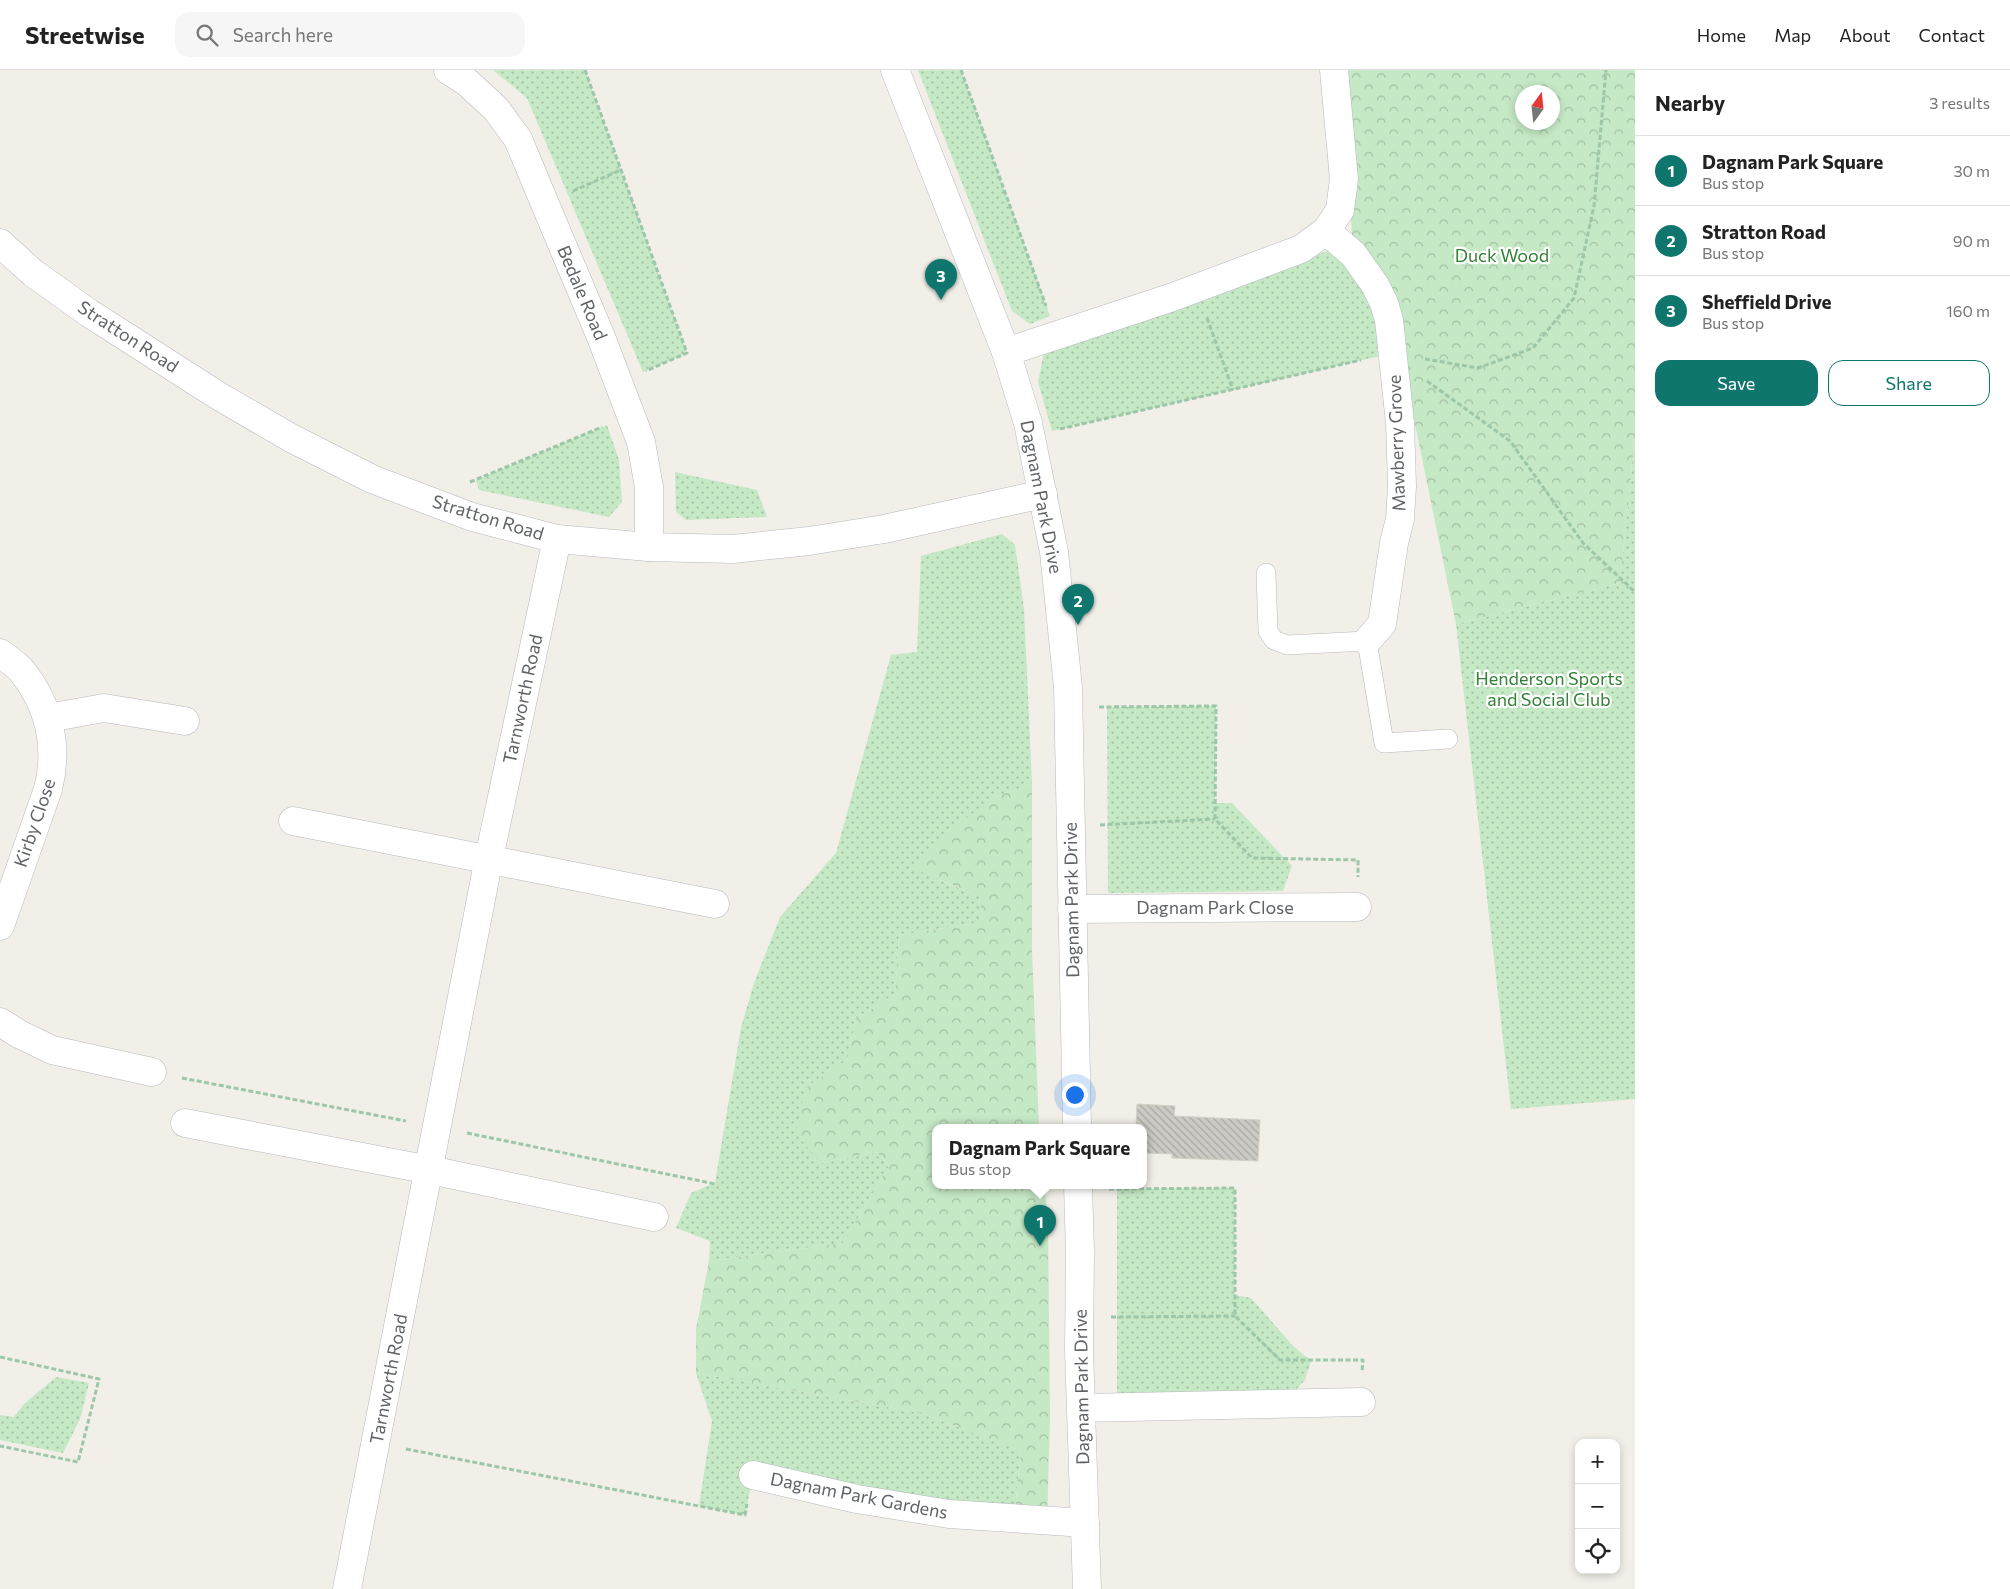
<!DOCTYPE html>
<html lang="en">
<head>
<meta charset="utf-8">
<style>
  body { margin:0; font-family:Commissioner,sans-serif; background:#f6f6f6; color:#222 }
  .controls { position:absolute; right:15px; bottom:15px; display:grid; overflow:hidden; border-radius:10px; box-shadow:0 2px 8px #0003 }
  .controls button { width:45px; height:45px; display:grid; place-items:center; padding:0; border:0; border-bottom:1px solid #e0e0e0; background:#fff; color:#222; font:25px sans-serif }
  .compass { position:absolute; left:1515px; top:15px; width:45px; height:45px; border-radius:50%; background:#fff; box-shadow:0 2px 8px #0003; rotate:15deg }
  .you { position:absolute; left:1074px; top:1024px; width:18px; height:18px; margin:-12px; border:4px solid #fff; border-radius:50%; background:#1a73e8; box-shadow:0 0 0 8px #1a73e833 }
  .badge { display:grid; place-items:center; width:32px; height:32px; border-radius:50%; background:#0f766e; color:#fff; font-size:16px; font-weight:700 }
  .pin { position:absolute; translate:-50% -41px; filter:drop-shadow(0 1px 2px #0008) }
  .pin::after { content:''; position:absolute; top:26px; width:18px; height:15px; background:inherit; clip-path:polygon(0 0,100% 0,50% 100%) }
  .popup { position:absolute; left:932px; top:1054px; width:215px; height:65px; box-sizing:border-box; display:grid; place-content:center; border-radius:10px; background:#fff; filter:drop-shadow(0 1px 4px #0005); font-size:16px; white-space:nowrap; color:#767676 }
  .popup b { font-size:19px; color:#222 }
  .popup::after { content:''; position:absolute; left:50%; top:100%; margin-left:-10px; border:10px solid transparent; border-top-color:#fff }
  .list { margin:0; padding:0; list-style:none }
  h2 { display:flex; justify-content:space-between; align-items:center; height:65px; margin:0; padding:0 20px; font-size:21px }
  h2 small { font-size:16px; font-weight:400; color:#767676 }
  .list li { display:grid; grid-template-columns:32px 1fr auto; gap:15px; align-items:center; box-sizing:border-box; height:70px; padding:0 20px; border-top:1px solid #e0e0e0 }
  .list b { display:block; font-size:19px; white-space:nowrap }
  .list p { margin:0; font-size:16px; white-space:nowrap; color:#767676 }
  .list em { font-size:16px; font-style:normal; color:#767676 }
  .actions { display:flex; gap:10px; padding:15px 20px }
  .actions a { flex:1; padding:11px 0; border:1px solid #0f766e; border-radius:15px; text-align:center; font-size:18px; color:#0f766e }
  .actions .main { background:#0f766e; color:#fff }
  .icon { flex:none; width:28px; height:28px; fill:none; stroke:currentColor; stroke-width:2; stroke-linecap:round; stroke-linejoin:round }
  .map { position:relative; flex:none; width:1635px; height:1519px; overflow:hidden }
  header { display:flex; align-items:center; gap:30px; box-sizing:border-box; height:70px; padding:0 25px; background:#fff; border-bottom:1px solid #e0e0e0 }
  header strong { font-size:24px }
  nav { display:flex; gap:28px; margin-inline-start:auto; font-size:18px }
  .search { width:350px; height:45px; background:#f6f6f6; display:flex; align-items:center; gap:12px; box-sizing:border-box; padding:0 18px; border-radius:15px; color:#767676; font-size:19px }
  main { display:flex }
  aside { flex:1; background:#fff }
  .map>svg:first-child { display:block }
</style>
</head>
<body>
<header>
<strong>Streetwise</strong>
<div class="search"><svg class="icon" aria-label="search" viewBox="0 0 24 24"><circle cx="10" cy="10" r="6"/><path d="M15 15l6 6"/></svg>Search here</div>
<nav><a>Home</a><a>Map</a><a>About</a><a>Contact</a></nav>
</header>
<main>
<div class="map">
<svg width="1635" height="1519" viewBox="0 0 1635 1519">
  <defs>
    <pattern id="green-dots" width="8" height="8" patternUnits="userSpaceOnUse" patternTransform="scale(1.25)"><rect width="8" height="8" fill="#c5e8c5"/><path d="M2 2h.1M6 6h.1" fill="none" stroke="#a3c0a4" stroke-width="1.8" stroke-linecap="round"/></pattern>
    <pattern id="forest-crowns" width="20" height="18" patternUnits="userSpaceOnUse" patternTransform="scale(1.25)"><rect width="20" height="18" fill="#c5e8c5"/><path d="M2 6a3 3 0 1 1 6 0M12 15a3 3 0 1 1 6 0" fill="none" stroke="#a3c0a4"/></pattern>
    <pattern id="building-back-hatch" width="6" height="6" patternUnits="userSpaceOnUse" patternTransform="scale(1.25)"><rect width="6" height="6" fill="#cccac5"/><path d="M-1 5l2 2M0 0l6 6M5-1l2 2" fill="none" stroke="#a9a8a4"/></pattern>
  </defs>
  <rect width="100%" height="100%" fill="#f1efe8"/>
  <g fill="url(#green-dots)">
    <polygon points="493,0 585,0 687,283 643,302 527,28"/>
    <polygon points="918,0 961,0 1050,246 1030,254 1012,241"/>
    <polygon points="1344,175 1393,283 1052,361 1038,312 1044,283"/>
    <polygon points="607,355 619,390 622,432 609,447 479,420 476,410"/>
    <polygon points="1635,365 1635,1029 1511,1039 1456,554 1620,513"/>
    <polygon points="675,402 757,420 767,447 686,450 676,442"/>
    <polygon points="1002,464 1015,475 1024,539 1032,714 992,728 939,810 979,826 983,852 899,865 895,924 856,949 846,991 805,1018 821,1093 877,1082 889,1096 843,1173 709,1191 710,1171 676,1158 691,1123 715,1113 741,958 754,913 780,847 836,783 891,585 917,582 921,486"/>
    <polygon points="1216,636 1215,733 1232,733 1292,796 1283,821 1108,823 1107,637"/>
    <polygon points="1235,1118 1235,1225 1251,1228 1293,1276 1311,1291 1305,1310 1296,1320 1117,1323 1117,1119"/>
    <polygon points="696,1303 921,1343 1021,1381 1014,1449 753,1405 745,1445 699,1436 712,1351"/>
    <polygon points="56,1307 89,1313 80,1349 63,1383 0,1370 0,1345 14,1347 24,1334"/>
  </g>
  <g fill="url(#forest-crowns)" fill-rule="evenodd">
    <path d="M1343,0H1635V365L1620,513L1456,554L1408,320L1353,184ZM1522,22H1552V52H1522Z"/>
    <polygon points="1032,714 1032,880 1039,1057 936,1057 936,1115 1044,1115 1048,1147 1050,1349 1047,1451 1014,1449 1021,1381 921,1343 696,1303 696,1259 709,1191 843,1173 889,1096 877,1082 821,1093 796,1064 805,1018 846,991 856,949 895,924 899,865 983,852 979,826 914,799 944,766 992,728"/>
  </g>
  <polygon fill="url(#building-back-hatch)" stroke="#d6d1c6" points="1137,1034 1175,1036 1174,1046 1260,1050 1258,1091 1172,1088 1172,1084 1144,1083 1144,1057 1136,1057"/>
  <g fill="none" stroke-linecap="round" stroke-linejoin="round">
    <g stroke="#b5b8bc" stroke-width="20">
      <polyline id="lane" points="1266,503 1268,561 1274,570 1287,575 1367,571 1384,673 1448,669"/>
    </g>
    <g stroke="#b5b8bc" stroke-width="29">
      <g id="street">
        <polyline points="448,0 468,13 496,39 518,69 545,134 601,267 641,372 649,417 649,477"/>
        <polyline points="1326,161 1353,184 1375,215 1384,233 1389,250 1400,353 1402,416 1400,449 1394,473 1382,554 1367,571"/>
        <polyline points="0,173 33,203 89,243 217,325 291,368 372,409 472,447 557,469 649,477 733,479 809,471 884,459 1043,424"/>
        <polyline points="1006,282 1173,227 1301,179 1326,161 1340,140 1344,109 1334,0"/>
        <path d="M0,583C7,588 15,594 21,600C49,634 59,676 48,719L0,856"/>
        <polyline points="48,648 104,638 185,651"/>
        <polyline points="293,751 715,834"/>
        <polyline points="1072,839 1357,837"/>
        <polyline points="0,952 19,964 52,980 152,1002"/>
        <polyline points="185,1053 430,1100 654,1147"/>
        <polyline points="1082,1338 1361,1332"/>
        <polyline points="753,1405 857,1429 949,1444 1085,1453"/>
        <polyline points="347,1519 489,788 557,469"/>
      </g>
    </g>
    <g stroke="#b6babf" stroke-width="29">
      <g id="secondary">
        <polyline points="895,0 1006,282 1028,353 1054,482 1068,617 1077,1057"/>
        <polyline points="1078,1115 1080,1181 1079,1281 1087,1519"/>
      </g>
    </g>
    <g stroke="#9cc7a9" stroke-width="3" stroke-dasharray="5 2.5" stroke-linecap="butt">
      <polyline points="585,0 687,283 646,301"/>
      <polyline points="961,0 1046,236"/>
      <polyline points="573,121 621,100"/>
      <polyline points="1207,248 1233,320"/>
      <polyline points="1425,289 1478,298 1533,278 1574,228 1594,136 1606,0"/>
      <polyline points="1427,311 1510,371 1583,473 1635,522"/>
      <polyline points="1060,359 1361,290"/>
      <polyline points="470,412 602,357"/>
      <polyline points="1099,637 1216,636 1215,749 1252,788 1358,790 1358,807"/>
      <polyline points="1100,755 1215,749"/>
      <polyline points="182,1008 406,1051"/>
      <polyline points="467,1063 715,1114"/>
      <polyline points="1109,1119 1235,1118 1235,1246 1280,1290 1363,1290 1362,1302"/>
      <polyline points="1111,1247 1235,1246"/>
      <polyline points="0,1287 99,1309 78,1392 0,1376"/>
      <polyline points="406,1379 745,1445 747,1434"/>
    </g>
    <use href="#lane" stroke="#fff" stroke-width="19"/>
    <use href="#street" stroke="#fff" stroke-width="28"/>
    <use href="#secondary" stroke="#fff" stroke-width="28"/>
  </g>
  <g text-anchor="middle" stroke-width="4.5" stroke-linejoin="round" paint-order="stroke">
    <g font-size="18" fill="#348238" stroke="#fff">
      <text x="1502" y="192">Duck Wood</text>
      <text x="1549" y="615">Henderson Sports<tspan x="1549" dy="21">and Social Club</tspan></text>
    </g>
    <g font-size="18" fill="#5f6368" stroke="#fff">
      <text transform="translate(582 223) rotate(67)" y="6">Bedale Road</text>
      <text transform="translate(128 267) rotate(33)" y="6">Stratton Road</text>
      <text transform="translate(1397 373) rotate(-92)" y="6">Mawberry Grove</text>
      <text transform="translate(1041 427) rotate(79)" y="6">Dagnam Park Drive</text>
      <text transform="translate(488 448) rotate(17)" y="6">Stratton Road</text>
      <text transform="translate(523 629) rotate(-78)" y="6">Tarnworth Road</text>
      <text transform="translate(35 753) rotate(-71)" y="6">Kirby Close</text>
      <text transform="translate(1072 830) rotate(-91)" y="6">Dagnam Park Drive</text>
      <text x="1215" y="844">Dagnam Park Close</text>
      <text transform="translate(389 1309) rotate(-79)" y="6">Tarnworth Road</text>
      <text transform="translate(1082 1317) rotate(-91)" y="6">Dagnam Park Drive</text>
      <text transform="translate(859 1426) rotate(11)" y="6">Dagnam Park Gardens</text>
    </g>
  </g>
</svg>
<div class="controls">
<button>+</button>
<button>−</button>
<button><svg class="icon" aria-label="locate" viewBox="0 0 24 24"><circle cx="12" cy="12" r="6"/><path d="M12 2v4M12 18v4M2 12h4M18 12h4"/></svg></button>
</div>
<svg class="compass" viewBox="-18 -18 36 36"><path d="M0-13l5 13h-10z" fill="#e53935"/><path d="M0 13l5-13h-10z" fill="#767676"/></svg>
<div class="you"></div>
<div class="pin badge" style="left:1040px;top:1176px">1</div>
<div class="popup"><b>Dagnam Park Square</b>Bus stop</div>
<div class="pin badge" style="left:1078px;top:555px">2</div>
<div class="pin badge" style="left:941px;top:230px">3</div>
</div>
<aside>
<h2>Nearby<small>3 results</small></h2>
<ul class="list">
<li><span class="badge">1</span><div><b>Dagnam Park Square</b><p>Bus stop</p></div><em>30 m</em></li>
<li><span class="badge">2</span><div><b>Stratton Road</b><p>Bus stop</p></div><em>90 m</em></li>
<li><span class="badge">3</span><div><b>Sheffield Drive</b><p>Bus stop</p></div><em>160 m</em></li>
</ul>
<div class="actions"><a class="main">Save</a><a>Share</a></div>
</aside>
</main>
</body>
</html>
